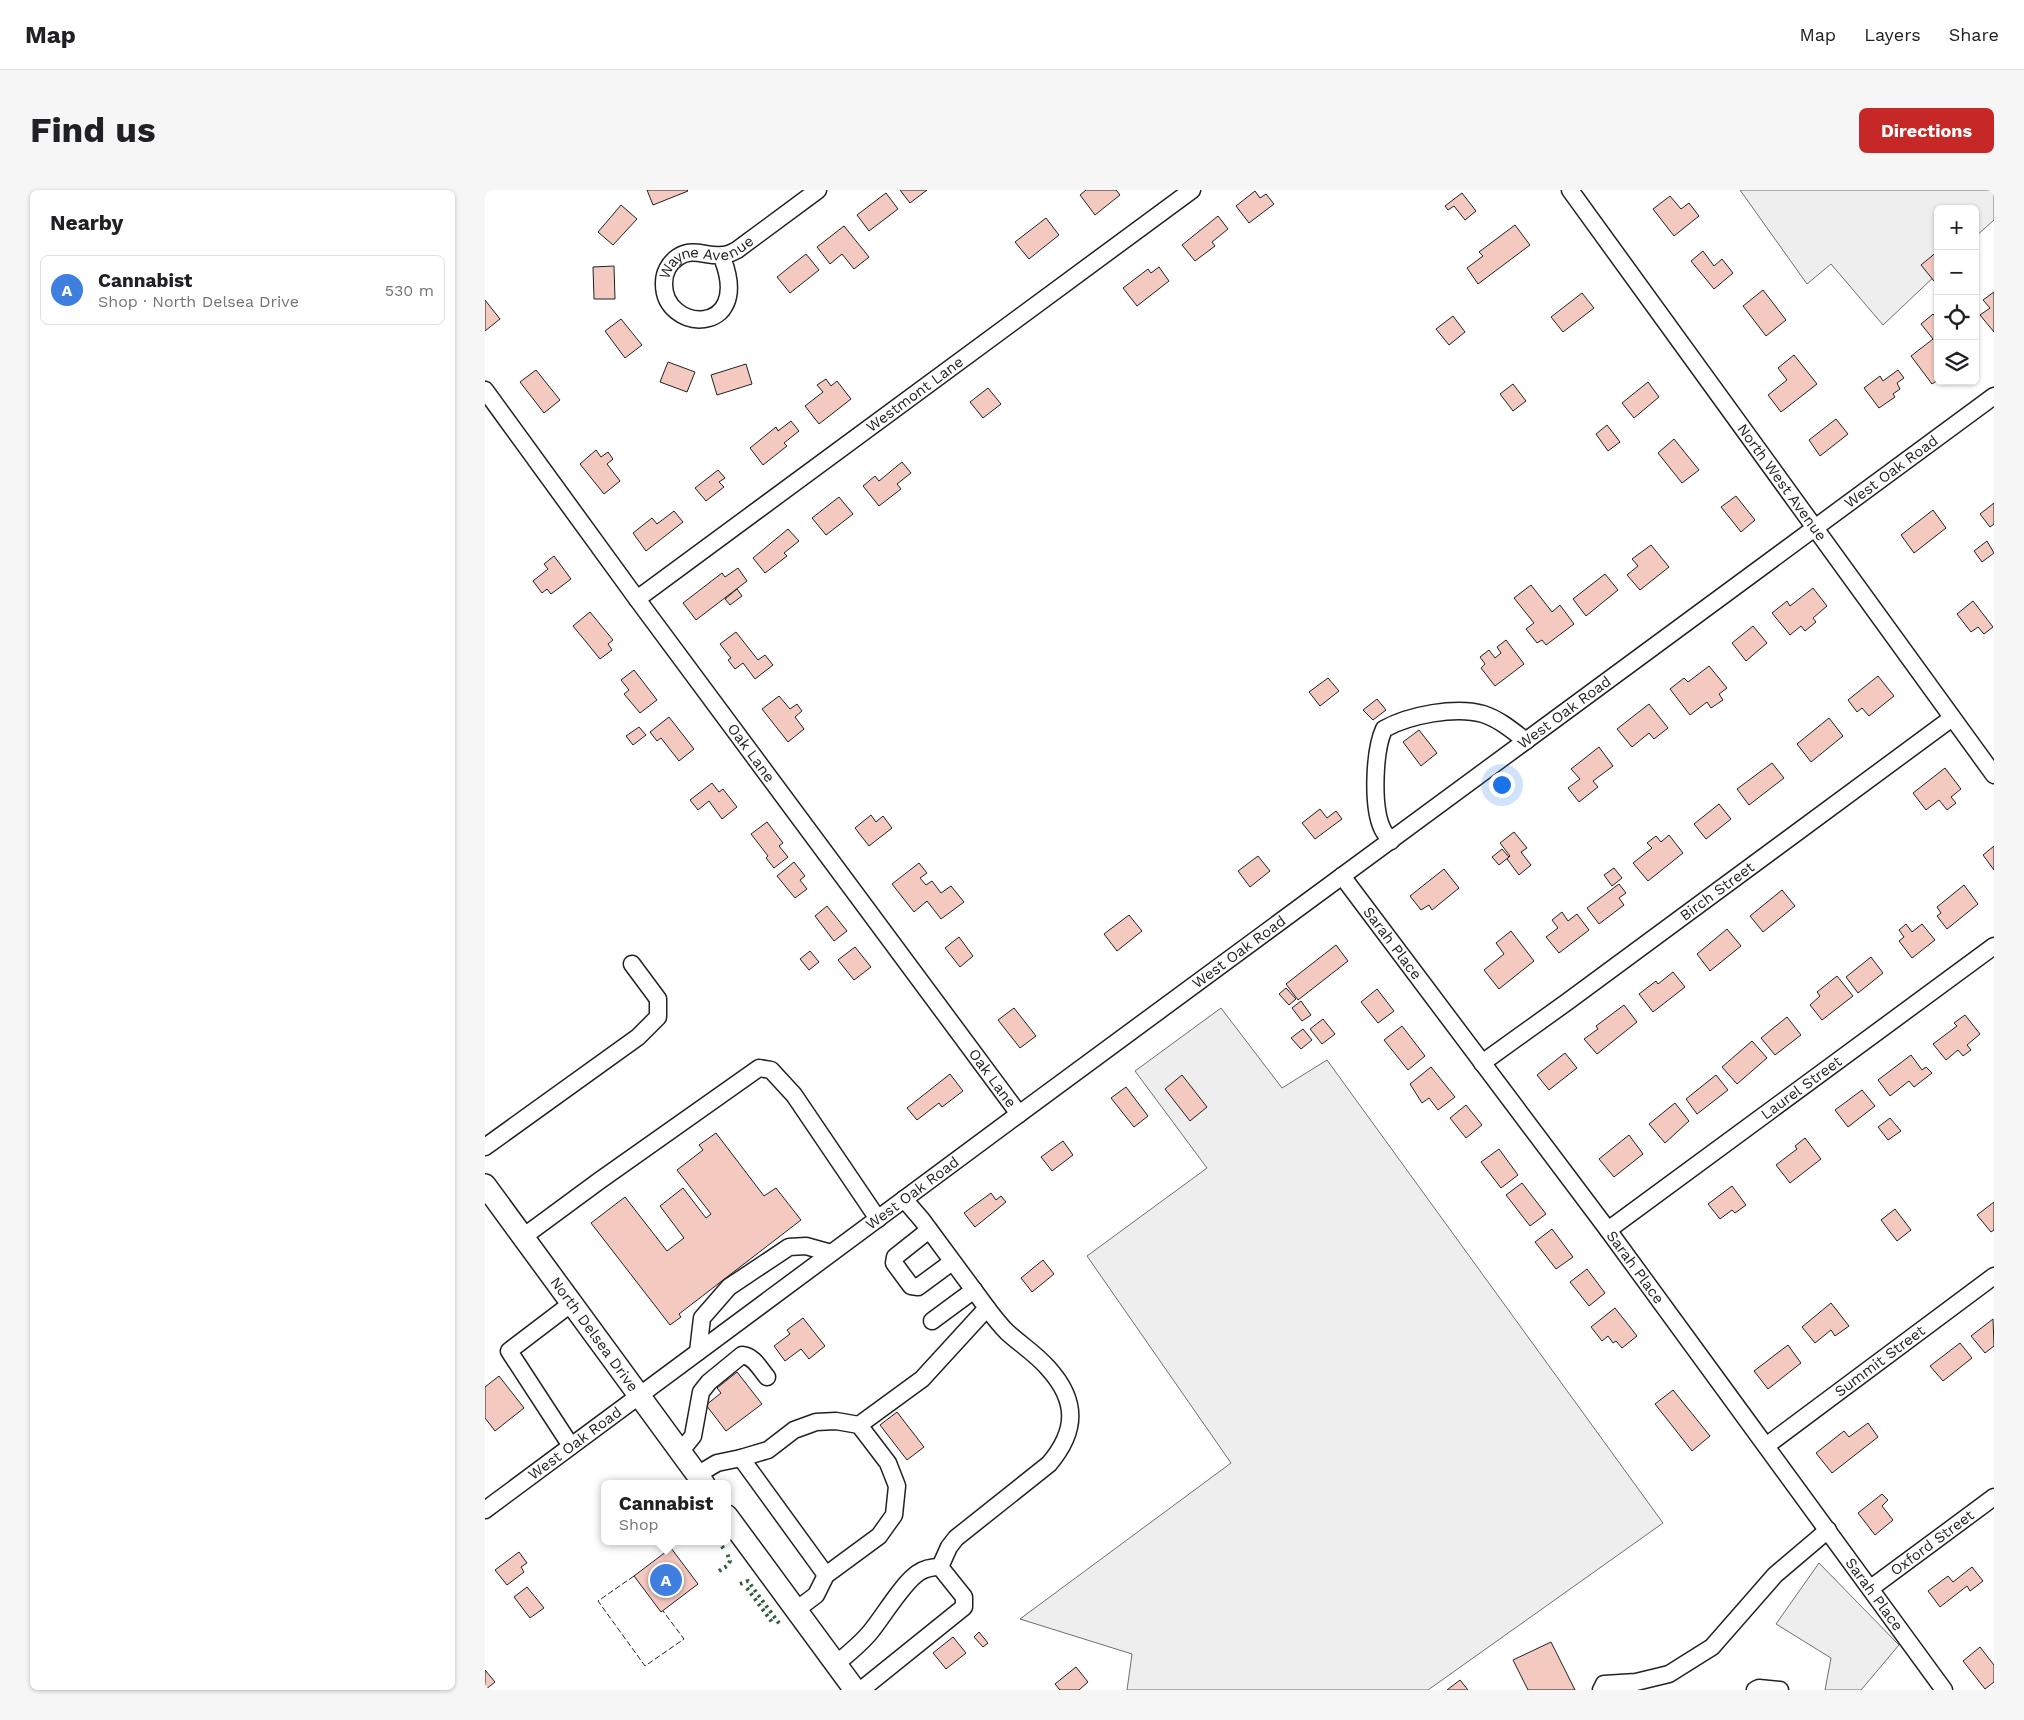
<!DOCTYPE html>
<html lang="en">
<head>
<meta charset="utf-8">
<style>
  body { margin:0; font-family:"Work Sans",sans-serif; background:#f6f6f6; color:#202124 }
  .controls { position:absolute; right:15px; top:15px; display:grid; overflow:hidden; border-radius:8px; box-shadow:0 1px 4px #0004 }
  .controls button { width:45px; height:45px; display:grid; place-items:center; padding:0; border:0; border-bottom:1px solid #e0e0e0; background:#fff; color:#202124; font:25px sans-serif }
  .you { position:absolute; left:1016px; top:594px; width:18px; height:18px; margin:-12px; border:4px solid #fff; border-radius:50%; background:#1a73e8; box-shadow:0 0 0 8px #1a73e833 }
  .badge { display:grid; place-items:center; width:32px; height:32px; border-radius:50%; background:#c62828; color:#fff; font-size:16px; font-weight:700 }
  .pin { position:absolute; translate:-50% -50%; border:2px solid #fff; box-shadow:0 1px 5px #0006 }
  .popup { position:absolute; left:116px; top:1290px; width:130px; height:65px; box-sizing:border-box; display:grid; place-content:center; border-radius:8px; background:#fff; filter:drop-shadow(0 1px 4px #0005); font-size:16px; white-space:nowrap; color:#757577 }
  .popup b { font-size:19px; color:#202124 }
  .popup::after { content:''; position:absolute; left:50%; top:100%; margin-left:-10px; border:10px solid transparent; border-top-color:#fff }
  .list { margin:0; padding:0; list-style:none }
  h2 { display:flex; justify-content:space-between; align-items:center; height:65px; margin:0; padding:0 20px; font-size:21px }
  h2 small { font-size:16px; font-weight:400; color:#757577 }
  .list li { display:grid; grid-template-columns:32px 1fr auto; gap:15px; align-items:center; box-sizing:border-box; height:70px; margin:0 10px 10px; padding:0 10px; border:1px solid #e0e0e0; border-radius:8px }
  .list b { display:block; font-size:19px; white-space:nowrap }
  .list p { margin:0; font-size:16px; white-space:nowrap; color:#757577 }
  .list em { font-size:16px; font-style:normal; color:#757577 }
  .icon { flex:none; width:28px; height:28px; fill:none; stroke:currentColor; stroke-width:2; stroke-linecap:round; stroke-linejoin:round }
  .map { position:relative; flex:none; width:1509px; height:1500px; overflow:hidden; border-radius:8px }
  header { display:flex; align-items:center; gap:30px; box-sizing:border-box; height:70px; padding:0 25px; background:#fff; border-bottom:1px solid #e0e0e0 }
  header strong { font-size:24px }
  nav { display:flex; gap:28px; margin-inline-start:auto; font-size:18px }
  .intro { display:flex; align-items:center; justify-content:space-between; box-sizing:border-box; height:120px; padding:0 30px }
  h1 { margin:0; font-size:35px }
  .button { padding:12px 22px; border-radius:8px; background:#c62828; color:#fff; font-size:18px; font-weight:700 }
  main { display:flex; gap:30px; padding:0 30px }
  aside { flex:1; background:#fff; border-radius:8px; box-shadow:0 1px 4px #0004 }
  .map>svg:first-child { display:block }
</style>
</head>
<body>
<header>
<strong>Map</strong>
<nav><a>Map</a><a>Layers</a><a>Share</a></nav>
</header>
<div class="intro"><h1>Find us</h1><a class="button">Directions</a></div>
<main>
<aside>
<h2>Nearby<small></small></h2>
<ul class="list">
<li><span class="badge" style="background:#3f7fe0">A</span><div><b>Cannabist</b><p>Shop · North Delsea Drive</p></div><em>530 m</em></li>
</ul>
</aside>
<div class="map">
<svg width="1509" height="1500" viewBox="0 0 1509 1500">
  <rect width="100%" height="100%" fill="#fff"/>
  <g fill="#eee" stroke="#6f6f6f">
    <polygon points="1255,0 1509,0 1509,30 1490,47 1490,19 1453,19 1453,83 1398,135 1346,74 1322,94"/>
    <polygon points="736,818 797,898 842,870 1178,1333 943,1500 642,1500 647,1464 535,1429 746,1273 602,1066 722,978 650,881"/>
    <polygon points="1334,1373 1414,1455 1376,1500 1340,1500 1346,1468 1291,1434"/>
  </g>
  <g fill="#f3c9c0" stroke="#222">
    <polygon points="162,0 202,0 203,1 168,15"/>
    <polygon points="415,0 442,0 425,13"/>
    <polygon points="601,0 631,0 635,5 610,25 595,5"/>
    <polygon points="770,1 775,8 781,4 789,14 764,33 751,16"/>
    <polygon points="401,3 413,19 384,41 372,25"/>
    <polygon points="977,3 991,21 980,30 969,16 963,20 960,16"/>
    <polygon points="1185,6 1196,19 1204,13 1214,26 1189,46 1168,19"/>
    <polygon points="136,15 152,29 128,55 113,42"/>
    <polygon points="733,26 743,39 727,52 730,56 710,71 697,55"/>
    <polygon points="561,28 574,45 544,69 530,52"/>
    <polygon points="1030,35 1045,55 993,94 982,78 998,66 994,62"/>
    <polygon points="359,36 384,67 369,79 357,64 345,74 332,57"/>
    <polygon points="1218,61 1229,76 1237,69 1248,83 1229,99 1206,71"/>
    <polygon points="1453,61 1453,96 1436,75"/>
    <polygon points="321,64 334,80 305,103 292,87"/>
    <polygon points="129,76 130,109 109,109 108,77"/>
    <polygon points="674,77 684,91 652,116 638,98 663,79 666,83"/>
    <polygon points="1278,100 1301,130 1281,146 1258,116"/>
    <polygon points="1509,102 1509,142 1495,125 1505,118 1498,110"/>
    <polygon points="1097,103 1109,118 1078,142 1066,127"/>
    <polygon points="0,110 15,129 0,141"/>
    <polygon points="1448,124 1453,130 1453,190 1447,194 1426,166 1448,149 1436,134"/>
    <polygon points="968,126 980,142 964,155 951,139"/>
    <polygon points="136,129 157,155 140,168 120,141"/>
    <polygon points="1309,165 1332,194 1296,222 1283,205 1302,190 1293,178"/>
    <polygon points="183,172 210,182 202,202 175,192"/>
    <polygon points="261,174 267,194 232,205 226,185"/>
    <polygon points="51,180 75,210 59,223 35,192"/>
    <polygon points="1413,180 1419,188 1412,193 1415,199 1408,204 1410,207 1394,218 1379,198 1395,186 1398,191"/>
    <polygon points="341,189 346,196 352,191 366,209 334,234 320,216 338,202 332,195"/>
    <polygon points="1163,192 1174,207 1149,228 1137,213"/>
    <polygon points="1028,194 1041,211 1028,221 1015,204"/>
    <polygon points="503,198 516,214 498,228 485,212"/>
    <polygon points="1351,229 1363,244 1335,266 1324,250"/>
    <polygon points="306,231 314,241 299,253 302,256 278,275 265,258 291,237 293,241"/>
    <polygon points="1122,235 1135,252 1123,261 1111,244"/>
    <polygon points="1189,249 1214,280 1197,293 1173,263"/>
    <polygon points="111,260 116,267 123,262 128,269 122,274 135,291 119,304 95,274"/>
    <polygon points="417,272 426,283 412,294 416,299 394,316 378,296 390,286 394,291"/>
    <polygon points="233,280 240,288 234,292 239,297 221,311 210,298"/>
    <polygon points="1251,306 1270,330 1256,342 1236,317"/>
    <polygon points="354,307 368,324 341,345 327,328"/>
    <polygon points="1509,313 1509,334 1505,337 1495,324"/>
    <polygon points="1448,320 1461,338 1429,363 1416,345"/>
    <polygon points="189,321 198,332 161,361 148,343 167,328 172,334"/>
    <polygon points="303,339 314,351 299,363 302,366 280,383 268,368"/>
    <polygon points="1502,351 1509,363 1497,372 1489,361"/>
    <polygon points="1166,355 1184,377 1155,400 1142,385 1153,376 1147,369"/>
    <polygon points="69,366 86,389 66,404 62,399 57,403 48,391 63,379 59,374"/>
    <polygon points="253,378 262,391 211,430 198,413 237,383 240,387"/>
    <polygon points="1120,384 1133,400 1101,426 1088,409"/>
    <polygon points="1046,395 1067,422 1075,415 1089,434 1061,455 1057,450 1052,453 1041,439 1049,433 1029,408"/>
    <polygon points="1328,398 1342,416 1328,428 1331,432 1320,441 1316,436 1305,445 1287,423 1302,411 1305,416"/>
    <polygon points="252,399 257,406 245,415 240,409"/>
    <polygon points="1488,411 1508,437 1499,444 1493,437 1486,442 1472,424"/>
    <polygon points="105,422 128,450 123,454 127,460 115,469 88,436"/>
    <polygon points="1268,436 1282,453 1261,471 1247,453"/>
    <polygon points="251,442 273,470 280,465 288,475 270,489 258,473 250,479 243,470 246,468 235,454"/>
    <polygon points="1021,450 1039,474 1010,496 996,478 1000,474 995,467 1004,460 1010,468 1016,463 1012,457"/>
    <polygon points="1224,476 1242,498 1234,504 1238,510 1226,518 1222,512 1205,525 1185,499 1199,488 1203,492"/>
    <polygon points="149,480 172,510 155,523 139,504 144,500 136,490"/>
    <polygon points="1393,486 1409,506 1384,526 1377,518 1372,522 1363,510"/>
    <polygon points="843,488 854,501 835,516 824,502"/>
    <polygon points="294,506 305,519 312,514 317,521 310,527 319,539 303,552 277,519"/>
    <polygon points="892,509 901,520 888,530 878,520"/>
    <polygon points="1164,514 1183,538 1169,549 1164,543 1147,557 1132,539"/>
    <polygon points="184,527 209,559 194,571 176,548 172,551 165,542"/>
    <polygon points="1344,528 1358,546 1326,572 1312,554"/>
    <polygon points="154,537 161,545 148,555 141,546"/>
    <polygon points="934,540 952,563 936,576 918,552"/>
    <polygon points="1114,557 1128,576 1108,591 1113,597 1094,612 1083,598 1095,589 1086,579"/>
    <polygon points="1287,573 1299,588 1264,615 1252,599"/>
    <polygon points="1460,578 1476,599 1466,607 1471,613 1462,620 1454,610 1441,620 1428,603"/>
    <polygon points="227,593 234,602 238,599 252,617 237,629 224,611 213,620 205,610"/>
    <polygon points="1234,614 1246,629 1221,649 1209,634"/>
    <polygon points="835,619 842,628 851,621 857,629 830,649 817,633"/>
    <polygon points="386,625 391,632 398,626 407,638 384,656 370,638"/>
    <polygon points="282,632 298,653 294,656 303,667 289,678 281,668 283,666 266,644"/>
    <polygon points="1029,642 1042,658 1036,662 1046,675 1034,685 1022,669 1025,666 1015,653"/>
    <polygon points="1184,645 1198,663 1163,691 1148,673 1167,658 1162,653 1171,646 1176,652"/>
    <polygon points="1509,656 1509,680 1498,665"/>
    <polygon points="1017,659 1024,667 1014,675 1007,667"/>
    <polygon points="773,666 785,681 765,697 753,681"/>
    <polygon points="309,672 320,686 315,690 322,699 310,708 292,686"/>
    <polygon points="434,673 442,683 435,688 441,695 447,691 456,703 466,696 479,712 456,729 442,711 429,722 407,694"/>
    <polygon points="1129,678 1137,688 1127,696 1119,685"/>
    <polygon points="959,679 974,698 947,720 944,715 936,720 925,706"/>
    <polygon points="1134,694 1141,703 1134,708 1139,715 1114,734 1102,718"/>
    <polygon points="1479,695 1493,714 1462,739 1452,726 1456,723 1452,717"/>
    <polygon points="1297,700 1310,716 1278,742 1265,726"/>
    <polygon points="342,716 362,741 349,751 330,726"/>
    <polygon points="1077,722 1083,731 1092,724 1104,740 1074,763 1061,747 1073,738 1067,730"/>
    <polygon points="644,725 657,741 632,761 619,744"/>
    <polygon points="1421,734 1427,742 1437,734 1450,750 1427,768 1414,751 1419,747 1414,740"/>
    <polygon points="1242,739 1256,756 1225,781 1212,764"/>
    <polygon points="1026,741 1049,771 1014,799 999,780 1019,764 1011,753"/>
    <polygon points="474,747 488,766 475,777 460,758"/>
    <polygon points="851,755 863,771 813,810 801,794"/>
    <polygon points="370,757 386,777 369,790 353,770"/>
    <polygon points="325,761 334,772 324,780 315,769"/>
    <polygon points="1386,767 1398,783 1373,803 1361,787"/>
    <polygon points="1188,782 1200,797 1168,822 1154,804 1171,791 1173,794"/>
    <polygon points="1352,786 1368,806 1337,830 1325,815 1335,806 1332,802"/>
    <polygon points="801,798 811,809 804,815 794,804"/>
    <polygon points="892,799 909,821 893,833 876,812"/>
    <polygon points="816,811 826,825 817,831 807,818"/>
    <polygon points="1139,815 1152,832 1112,864 1099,849 1113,839 1111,836"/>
    <polygon points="529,818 551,846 535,858 513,830"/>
    <polygon points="1480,825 1495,844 1482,855 1486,860 1478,866 1473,860 1461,870 1448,854 1472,836 1469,833"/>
    <polygon points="1302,827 1316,845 1290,865 1276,848"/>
    <polygon points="838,829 850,844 837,854 825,839"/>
    <polygon points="917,836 940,866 923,880 899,850"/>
    <polygon points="818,839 827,850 816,859 806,848"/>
    <polygon points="1267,851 1282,868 1252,894 1237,877"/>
    <polygon points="1080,863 1092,878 1064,900 1052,885"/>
    <polygon points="1426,865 1437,880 1441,877 1447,883 1429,897 1424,891 1405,906 1393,890"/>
    <polygon points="946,877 970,907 953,920 944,908 937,913 925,894"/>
    <polygon points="465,884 478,901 457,917 454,913 432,930 422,918"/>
    <polygon points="697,885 722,917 705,931 680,899"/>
    <polygon points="1231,885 1243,900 1212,924 1201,909"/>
    <polygon points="641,897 663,926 649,937 626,908"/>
    <polygon points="1377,900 1390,916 1363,937 1350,920"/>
    <polygon points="1190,913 1204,931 1180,953 1164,934"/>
    <polygon points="981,915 997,935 981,948 965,928"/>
    <polygon points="1405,928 1416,941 1403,950 1393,937"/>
    <polygon points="231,943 279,1006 291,998 316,1030 194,1124 196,1127 185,1135 106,1033 140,1007 182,1061 199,1048 175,1016 198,998 221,1028 226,1024 192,980 218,960 214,955"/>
    <polygon points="1144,945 1158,964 1129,987 1114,969"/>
    <polygon points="1320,948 1336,969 1305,993 1291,975 1312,959 1310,956"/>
    <polygon points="578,951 588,965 567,981 556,967"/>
    <polygon points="1014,959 1033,985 1016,998 996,972"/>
    <polygon points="1037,993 1061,1024 1045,1036 1021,1005"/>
    <polygon points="1247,996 1261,1015 1250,1023 1247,1020 1235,1029 1223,1014"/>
    <polygon points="506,1003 511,1010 516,1006 521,1012 490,1037 479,1023"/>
    <polygon points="1509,1012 1509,1040 1506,1042 1492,1025"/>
    <polygon points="1410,1019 1426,1040 1412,1051 1396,1030"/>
    <polygon points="1067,1039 1088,1067 1071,1079 1050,1052"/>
    <polygon points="558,1070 569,1084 547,1102 536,1088"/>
    <polygon points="1102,1079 1120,1103 1104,1116 1085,1092"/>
    <polygon points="1346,1113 1364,1136 1350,1146 1346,1140 1330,1153 1317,1137"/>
    <polygon points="1130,1118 1152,1146 1137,1158 1131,1151 1128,1153 1123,1146 1117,1151 1106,1137"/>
    <polygon points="318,1128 340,1156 324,1169 316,1159 300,1171 289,1156 305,1144 302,1140"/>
    <polygon points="1508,1129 1509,1156 1500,1163 1486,1146"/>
    <polygon points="1475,1153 1487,1168 1458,1191 1445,1176"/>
    <polygon points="1303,1155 1316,1173 1283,1199 1269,1181"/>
    <polygon points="252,1182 277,1214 241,1241 221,1215 236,1203 232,1198"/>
    <polygon points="14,1186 39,1218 10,1241 0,1228 0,1197"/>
    <polygon points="1188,1200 1225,1246 1207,1261 1170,1214"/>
    <polygon points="412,1222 439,1257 422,1270 395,1235"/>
    <polygon points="1383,1233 1393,1247 1347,1283 1331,1263 1359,1241 1364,1247"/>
    <polygon points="1397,1304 1403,1310 1397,1316 1408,1330 1390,1345 1373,1323"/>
    <polygon points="186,1358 213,1394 176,1422 149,1386"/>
    <polygon points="34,1362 42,1373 36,1377 39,1382 22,1395 10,1380"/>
    <polygon points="1487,1377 1498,1391 1485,1401 1482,1396 1455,1417 1443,1401 1463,1386 1468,1392"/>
    <polygon points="42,1397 59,1418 45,1428 29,1407"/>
    <polygon points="494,1442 503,1453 498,1457 489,1447"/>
    <polygon points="468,1447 481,1463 461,1479 448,1463"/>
    <polygon points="1066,1452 1090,1500 1043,1500 1028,1470"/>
    <polygon points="1495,1457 1509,1475 1509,1492 1500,1499 1478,1471"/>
    <polygon points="591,1477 603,1492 594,1500 575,1500 570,1494"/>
    <polygon points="0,1480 10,1492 0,1500"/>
    <polygon points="975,1490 983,1500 962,1500"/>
  </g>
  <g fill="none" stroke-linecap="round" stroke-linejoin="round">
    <g stroke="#222" stroke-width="19">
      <g id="minor">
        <path id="s1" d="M1085,0L1509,585"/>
        <path id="s2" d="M238,70C267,147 178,143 179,93C179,83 184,73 193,67C208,57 221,67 238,65C243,65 248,62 252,60L333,0"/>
        <path id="s3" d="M0,200L152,409L534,924"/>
        <path id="s4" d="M152,409L707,0"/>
        <path d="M906,651C903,647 899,643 897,638C887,616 889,561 899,539C924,525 971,516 998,524C1014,529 1028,541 1041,551"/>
        <path id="s5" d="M857,686L1123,1040L1459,1500"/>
        <path id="s6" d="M997,873L1082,812L1467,528"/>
        <polyline points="0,957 153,847 173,827 173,809 147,774"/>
        <polyline points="444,1040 410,1067 409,1073 426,1096 433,1097 467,1072"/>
        <path id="s7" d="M1123,1040L1509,756"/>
        <polyline points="38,1047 114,991 274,878 286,880 309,905 393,1029"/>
        <polyline points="447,1131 489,1100"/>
        <polyline points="213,1162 217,1128 244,1097 304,1057 321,1056 346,1063"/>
        <polyline points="374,1235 437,1189 502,1118 437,1030 419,1009"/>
        <polyline points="86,1256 24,1161 87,1113"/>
        <path id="s8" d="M1281,1256L1509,1086"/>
        <path d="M196,1261L208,1246L216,1202L224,1192L257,1165C269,1166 275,1179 282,1187"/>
        <polyline points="256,1268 341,1385"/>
        <polyline points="212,1285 232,1273 256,1268 283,1260 309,1240 331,1232 351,1231 374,1235 403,1273 412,1296 409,1325 394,1346 341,1385 331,1405 311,1420"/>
        <path id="s9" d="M0,1320L534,924L1509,206"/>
        <path d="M455,1377L464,1357L471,1348L564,1274C592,1241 593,1211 563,1178C551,1164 535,1154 522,1142C515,1135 508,1126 502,1118"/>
        <path id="s10" d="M1386,1398L1509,1307"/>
        <path d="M351,1474C364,1463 377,1453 387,1440C399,1425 418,1393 433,1383C440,1378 447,1377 455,1377L479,1407V1417L376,1500"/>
        <polyline points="1116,1500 1119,1494 1151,1492 1184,1484 1227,1457 1290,1385 1343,1340"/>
        <polyline points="1270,1500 1274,1498 1295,1500"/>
      </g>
    </g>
    <g stroke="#222" stroke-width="24">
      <g id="major">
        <path id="s11" d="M0,995L219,1294"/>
        <polyline points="242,1326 370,1500"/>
      </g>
    </g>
    <use href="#minor" stroke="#fff" stroke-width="16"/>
    <use href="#major" stroke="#fff" stroke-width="21"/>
    <g stroke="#2f5e38" stroke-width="4" stroke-dasharray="2.5 4" stroke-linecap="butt">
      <polyline points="233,1351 239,1359"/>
      <polyline points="234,1381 242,1376 245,1371 242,1363"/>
      <polyline points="255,1394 263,1391 296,1436"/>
      <polyline points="262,1398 287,1432"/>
    </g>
    <polyline stroke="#222" stroke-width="1" stroke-dasharray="6 2.5" stroke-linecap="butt" points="149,1386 113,1411 160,1476 199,1449 178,1421"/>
  </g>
  <g text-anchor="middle" stroke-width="4" stroke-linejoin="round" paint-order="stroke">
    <g font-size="15" fill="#222" stroke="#fff">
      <text dy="5" stroke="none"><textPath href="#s2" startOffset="191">Wayne Avenue</textPath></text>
      <text dy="5" stroke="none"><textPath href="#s4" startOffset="345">Westmont Lane</textPath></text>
      <text dy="5" stroke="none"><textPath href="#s9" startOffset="1748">West Oak Road</textPath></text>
      <text dy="5" stroke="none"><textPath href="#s1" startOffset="361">North West Avenue</textPath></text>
      <text dy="5" stroke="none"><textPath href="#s9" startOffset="1342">West Oak Road</textPath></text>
      <text dy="5" stroke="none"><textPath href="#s3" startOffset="450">Oak Lane</textPath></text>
      <text dy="5" stroke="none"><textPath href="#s6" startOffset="291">Birch Street</textPath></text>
      <text dy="5" stroke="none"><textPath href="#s5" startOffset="84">Sarah Place</textPath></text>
      <text dy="5" stroke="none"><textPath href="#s9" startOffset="938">West Oak Road</textPath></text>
      <text dy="5" stroke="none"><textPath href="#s3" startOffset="855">Oak Lane</textPath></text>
      <text dy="5" stroke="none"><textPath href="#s7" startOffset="240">Laurel Street</textPath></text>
      <text dy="5" stroke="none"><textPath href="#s9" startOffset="532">West Oak Road</textPath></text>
      <text dy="5" stroke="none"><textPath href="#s5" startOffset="489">Sarah Place</textPath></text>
      <text dy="5" stroke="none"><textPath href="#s11" startOffset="185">North Delsea Drive</textPath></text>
      <text dy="5" stroke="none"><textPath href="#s8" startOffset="142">Summit Street</textPath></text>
      <text dy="5" stroke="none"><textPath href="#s9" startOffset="112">West Oak Road</textPath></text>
      <text dy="5" stroke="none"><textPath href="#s10" startOffset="76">Oxford Street</textPath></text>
      <text dy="5" stroke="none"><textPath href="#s5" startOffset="894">Sarah Place</textPath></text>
    </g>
  </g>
</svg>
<div class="controls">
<button>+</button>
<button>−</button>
<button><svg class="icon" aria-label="locate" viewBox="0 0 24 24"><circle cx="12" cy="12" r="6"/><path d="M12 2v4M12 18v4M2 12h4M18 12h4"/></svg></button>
<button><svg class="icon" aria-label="layers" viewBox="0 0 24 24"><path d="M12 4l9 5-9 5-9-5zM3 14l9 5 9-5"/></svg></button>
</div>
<div class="you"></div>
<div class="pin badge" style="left:181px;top:1390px;background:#3f7fe0">A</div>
<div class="popup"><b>Cannabist</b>Shop</div>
</div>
</main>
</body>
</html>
